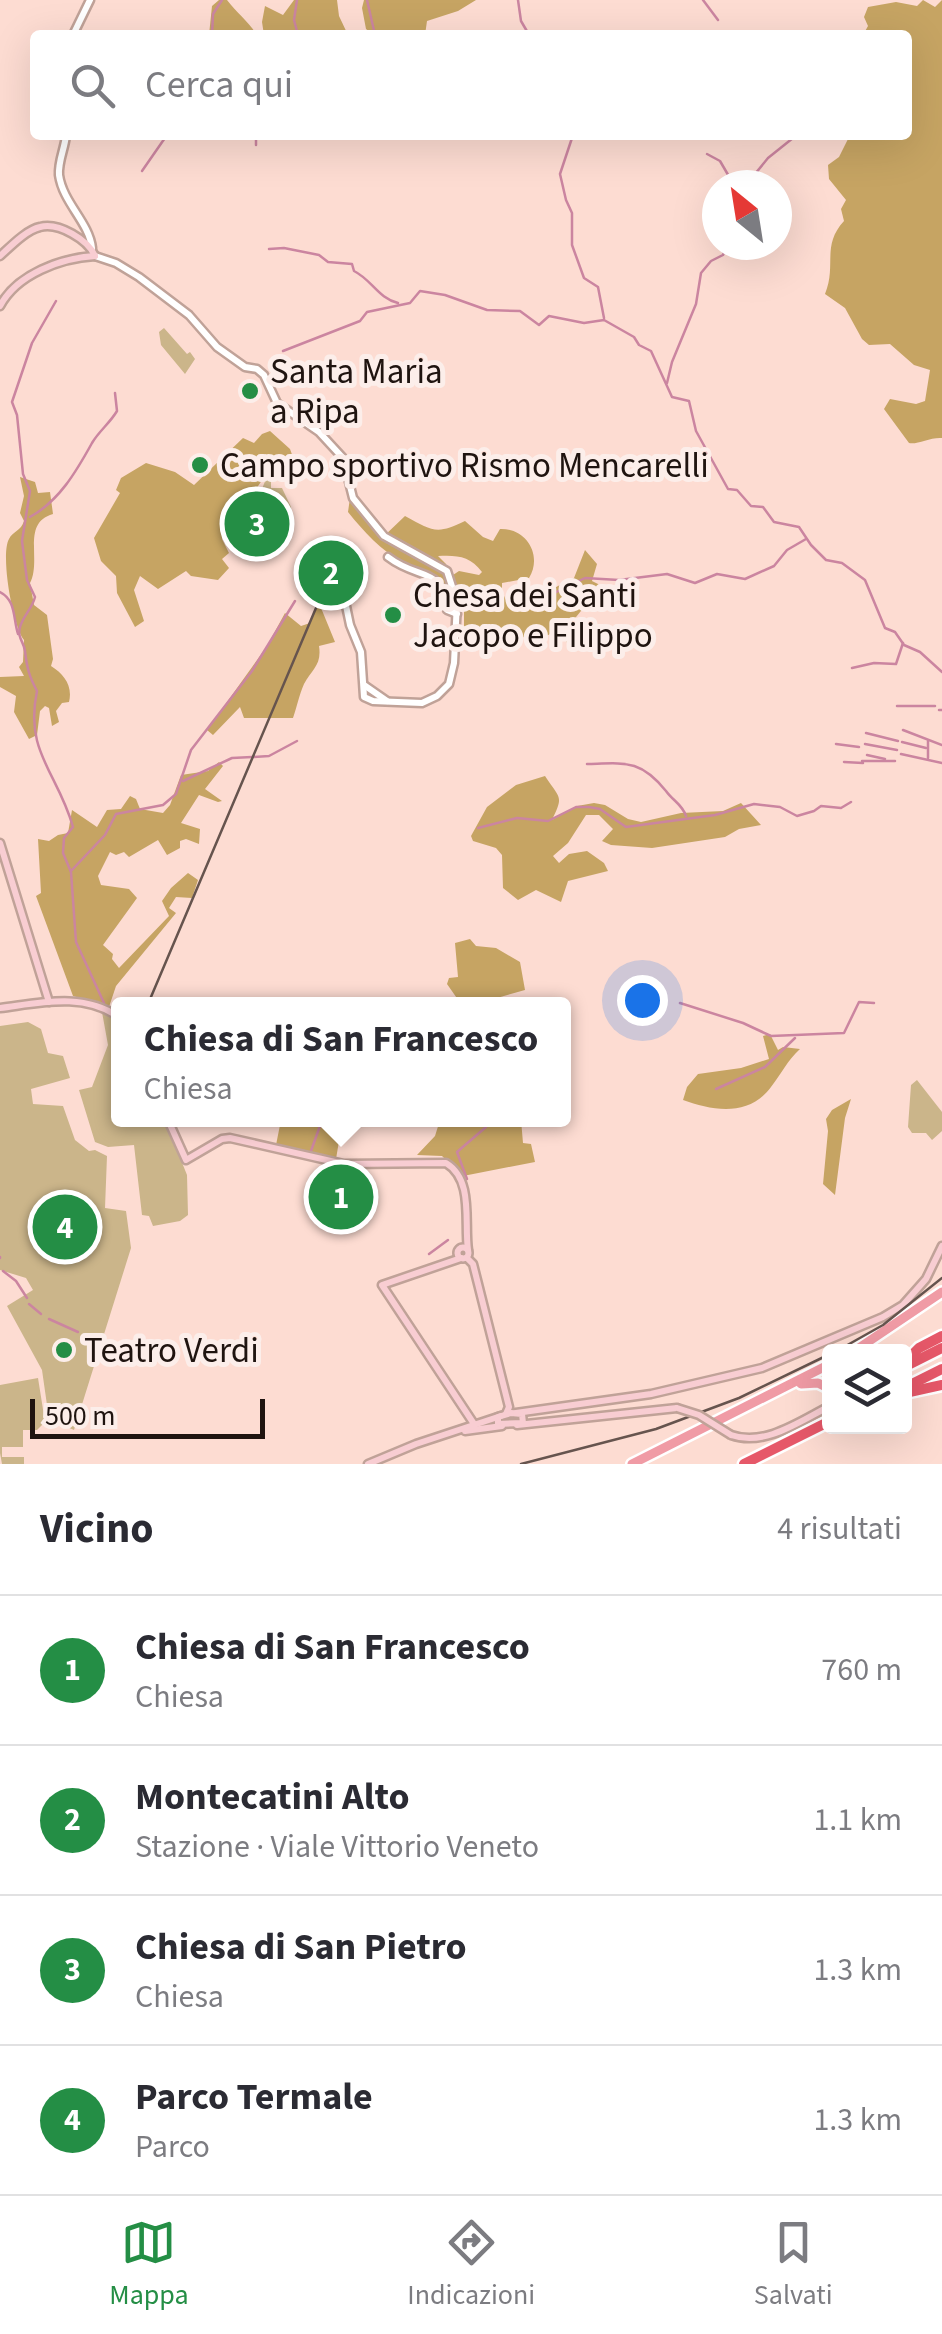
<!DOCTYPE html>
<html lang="it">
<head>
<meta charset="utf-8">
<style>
  body { margin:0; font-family:"Source Sans 3",sans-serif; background:#f7f7f7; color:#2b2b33 }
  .controls { position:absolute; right:30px; bottom:30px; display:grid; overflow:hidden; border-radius:10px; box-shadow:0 10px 40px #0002 }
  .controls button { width:90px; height:90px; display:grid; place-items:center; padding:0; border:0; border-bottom:2px solid #e1e1e2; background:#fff; color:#2b2b33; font:50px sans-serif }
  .compass { position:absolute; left:702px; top:170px; width:90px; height:90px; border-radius:50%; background:#fff; box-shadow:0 10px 40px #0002; rotate:330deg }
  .scale { position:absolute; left:30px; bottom:25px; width:235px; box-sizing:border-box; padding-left:10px; border:5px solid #1f1410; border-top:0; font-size:28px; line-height:35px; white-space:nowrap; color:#1f1410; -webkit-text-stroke:8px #fceeea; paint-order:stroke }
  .you { position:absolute; left:642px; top:1000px; width:35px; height:35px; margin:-25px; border:8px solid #fff; border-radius:50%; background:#1a73e8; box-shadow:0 0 0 15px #1a73e833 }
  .badge { display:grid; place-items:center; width:65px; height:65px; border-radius:50%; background:#248e45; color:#fff; font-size:32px; font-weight:700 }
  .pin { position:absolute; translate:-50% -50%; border:5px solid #fff; box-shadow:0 2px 10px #0006 }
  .popup { position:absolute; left:111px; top:997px; width:460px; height:130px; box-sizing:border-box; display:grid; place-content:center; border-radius:10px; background:#fff; filter:drop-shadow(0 2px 8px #0005); font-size:32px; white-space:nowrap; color:#7c7c81 }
  .popup b { font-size:38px; color:#2b2b33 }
  .popup::after { content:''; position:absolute; left:50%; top:100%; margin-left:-20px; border:20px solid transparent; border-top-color:#fff }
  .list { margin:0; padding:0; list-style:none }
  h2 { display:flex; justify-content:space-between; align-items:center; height:130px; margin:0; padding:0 40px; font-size:42px }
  h2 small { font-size:32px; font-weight:400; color:#7c7c81 }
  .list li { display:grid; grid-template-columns:65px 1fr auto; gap:30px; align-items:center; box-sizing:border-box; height:150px; padding:0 40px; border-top:2px solid #e1e1e2 }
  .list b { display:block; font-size:38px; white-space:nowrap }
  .list p { margin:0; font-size:32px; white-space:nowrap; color:#7c7c81 }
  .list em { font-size:32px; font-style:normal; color:#7c7c81 }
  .icon { flex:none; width:55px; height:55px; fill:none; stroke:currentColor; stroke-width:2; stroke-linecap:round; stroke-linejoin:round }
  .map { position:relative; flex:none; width:942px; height:1464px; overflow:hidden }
  .search { position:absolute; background:#fff; box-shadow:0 10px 40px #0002; left:30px; right:30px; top:30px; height:110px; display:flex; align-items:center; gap:25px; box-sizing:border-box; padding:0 35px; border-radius:10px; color:#7c7c81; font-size:38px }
  .sheet { height:730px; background:#fff }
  nav { display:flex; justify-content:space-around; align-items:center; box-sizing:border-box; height:140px; border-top:2px solid #e1e1e2; background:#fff; font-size:28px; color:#7c7c81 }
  nav a { display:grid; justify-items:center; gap:5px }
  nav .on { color:#248e45 }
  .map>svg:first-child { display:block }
</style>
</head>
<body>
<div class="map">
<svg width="942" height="1464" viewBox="0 0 942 1464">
  <rect width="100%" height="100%" fill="#fddcd2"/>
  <g fill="#cbb58a">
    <polygon points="164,328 187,354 190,352 195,359 185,374 161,345 159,332"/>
    <polygon points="266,479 271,480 271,488 282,488 291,507 290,519 281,524 260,517 263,508 257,501"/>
    <polygon points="102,1012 118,1022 119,1120 165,1120 187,1175 188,1215 180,1221 153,1226 149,1216 142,1215 134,1145 108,1147 95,1142 79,1090 92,1087 108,1045"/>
    <polygon points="28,1022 41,1029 48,1053 63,1056 70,1078 31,1089 33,1104 63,1106 75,1140 89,1151 95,1150 107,1156 105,1208 126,1211 131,1248 74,1430 49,1419 42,1370 7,1306 33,1290 26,1278 0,1270 0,1026"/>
    <polygon points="917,1080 942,1112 942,1131 932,1140 926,1133 912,1133 908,1127 911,1085"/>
    <polygon points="38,1378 45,1422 37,1430 23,1430 23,1447 2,1447 2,1457 24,1457 24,1464 2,1464 0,1453 0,1385"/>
  </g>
  <g fill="#c6a463">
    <path d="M219,0H227C237,13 248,21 257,35H209L212,6Z"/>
    <polygon points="294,0 337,0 339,16 348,35 264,35 262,22 265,6 283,15"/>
    <polygon points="364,0 476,0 458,11 427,21 425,35 374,35 366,29 362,8"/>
    <path d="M923,0L935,7L942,0V438C930,437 917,445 909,443L884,409L890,399L916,404L925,401L930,370L914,365L890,344L869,345L862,339L845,308L825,294C837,265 821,246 844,221L841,209L846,200L829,179L828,165L839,157L850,135H907V35H863L868,26L864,17L868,7L896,2L917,6Z"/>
    <polygon points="270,431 290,449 298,471 295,474 279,467 269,470 222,539 229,553 222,559 229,568 218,580 191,576 186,571 158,589 140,576 134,590 144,621 135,627 117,593 116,576 101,561 94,538 120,493 116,490 121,478 146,463 175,472 194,485 243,438 254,443 262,434"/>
    <path d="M20,477L35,482L38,493L50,492L53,514C21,523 42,560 30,583L34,605L47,615L53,659L51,666C64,674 73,686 69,702L62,703L56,711L59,722L52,726L49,708L45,706L40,711L37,735L29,739L14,712L16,696L0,687V677L24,676L19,667L23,662L24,640C13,627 0,555 9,539C13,531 21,531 24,521L20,513L24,496Z"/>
    <path d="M350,498L382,538L405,516C432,531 437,535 465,521L483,537L493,541L500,529C526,528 543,555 529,578L502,583V591L508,605C522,596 539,581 556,587L574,578L585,550L597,564L592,581L600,585L593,605L585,606L572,622L580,629L575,644L568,645L561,629C556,630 551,634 546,636C530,640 511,633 495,641V651L476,645V636L464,632V608L453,575L459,571L479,575L482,572C470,556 457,555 438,556L446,564L450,585L445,587C432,574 418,572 403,563C381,550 364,532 348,512Z"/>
    <path d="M319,603L335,642L319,646C322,665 312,669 304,684C299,695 297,707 293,718H244L240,707L213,735L207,730L267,646L285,613L301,626L310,623Z"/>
    <polygon points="219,762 223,766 205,789 222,801 218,802 199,795 181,823 200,829 199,844 186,839 180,841 180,848 167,855 158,840 129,857 124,852 116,855 110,852 98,876 101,885 129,889 137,898 103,945 113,954 112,959 119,968 169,916 162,901 171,888 188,873 198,880 192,898 176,897 169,908 176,913 116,986 109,1007 73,996 36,896 41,893 38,839 49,841 58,835 68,833 72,810 97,827 107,810 121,809 130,796 136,799 140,809 163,813 170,805 181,775 208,771"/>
    <path d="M545,776C560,799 564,795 552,820L577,806L594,803L605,805L628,819L641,822L681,813L723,811L741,803L761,825L739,829L725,837L652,848L611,845L602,841L613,829L599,815H586L568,843L553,856L559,863L569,854L587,851L604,863L608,871L568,881L561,902L536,890L518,900L503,888L502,855L496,848L473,841L471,836L487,807L516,785Z"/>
    <polygon points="470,939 476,946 496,948 520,962 525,990 497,998 502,1004 461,1004 447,984 449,978 458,977 455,943"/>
    <path d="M770,1034L778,1050L783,1047L800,1049C787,1061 782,1073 771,1087C749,1117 713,1111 683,1100L687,1087L698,1074L741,1068L769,1059L763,1036Z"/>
    <polygon points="851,1099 845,1118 835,1195 823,1184 828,1131 826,1119 832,1110"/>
    <polygon points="281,1120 337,1120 335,1123 339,1141 336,1159 276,1145"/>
    <polygon points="440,1120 521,1120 523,1143 531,1144 535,1162 463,1176 442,1156 417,1155 435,1136"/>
  </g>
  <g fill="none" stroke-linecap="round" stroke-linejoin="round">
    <g stroke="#cb85a0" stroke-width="2.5">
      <polyline points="297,0 294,20 298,35"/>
      <polyline points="367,0 375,35"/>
      <polyline points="518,0 521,21 528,33"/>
      <polyline points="703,0 718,20"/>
      <polyline points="212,35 213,14 222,0"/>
      <polyline points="256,135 256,145"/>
      <polyline points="573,135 560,174 566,200 572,213 572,245 584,278 598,287 604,318"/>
      <polyline points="707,154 720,161 734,185"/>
      <polyline points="142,171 167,135"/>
      <polyline points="746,185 768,158 793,138"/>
      <path d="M269,249L284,248L319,255L328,262L352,264L354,271C372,280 378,298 398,303"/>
      <path d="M56,301L32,343L12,402L17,415L23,474L30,491L22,541L27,580L35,597C32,609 23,616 20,627C17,638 24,642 25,651C27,668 29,676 37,691C24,752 58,773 73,827L64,838L63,853L71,872L76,942L104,1003"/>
      <polyline points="283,351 360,321 367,312 410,303 420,291 445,295 487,310 520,311 539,325 549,316 584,323 604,320 634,337 639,345 651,351 672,397 689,401 696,431 728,489 737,490 751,506 763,507 774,522 799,527 811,545 826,560 842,563 865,580 885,628 895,632 904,645 920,652 942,672"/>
      <polyline points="667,383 672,362 696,304 701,273 711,261 723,255 727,245"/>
      <path d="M30,517C59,501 76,472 92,443C99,431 110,423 117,411L115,393"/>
      <path d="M0,592C16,600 13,618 18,634"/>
      <polyline points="540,600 585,578 619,580 667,574 695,583 717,574 745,579 774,566 787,550 806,539"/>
      <polyline points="852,668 874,663 896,664 903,643"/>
      <polyline points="897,706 935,706"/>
      <polyline points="939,710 942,710"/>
      <polyline points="903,730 942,745"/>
      <polyline points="866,733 898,741"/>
      <polyline points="928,741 928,758"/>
      <polyline points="902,742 926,748"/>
      <polyline points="836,744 859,747"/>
      <polyline points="865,744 897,750"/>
      <polyline points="901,754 942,763"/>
      <polyline points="867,755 885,759"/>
      <polyline points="254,757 269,756 297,741"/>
      <polyline points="862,761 895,761"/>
      <polyline points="844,762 863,763"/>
      <path d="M587,764C625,763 640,759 666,791C673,801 682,804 686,816"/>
      <polyline points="183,781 232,758 252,757"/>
      <polyline points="478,828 517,818 548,821 576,807 589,807 600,809 626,827 715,815 754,804 780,807 797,816 814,811 821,806 841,808 851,802"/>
      <polyline points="71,871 105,835 116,814 163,805 176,794 191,750 252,671 295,601"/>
      <polyline points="680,1003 743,1023 771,1036 844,1033 859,1002 874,1003"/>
      <polyline points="467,1004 468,1004"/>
      <polyline points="716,1089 765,1067 795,1038"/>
      <polyline points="311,1151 322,1120"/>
      <polyline points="467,1179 457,1152 486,1127 488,1120"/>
      <polyline points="429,1254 448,1240"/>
      <polyline points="0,1257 0,1258"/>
      <polyline points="3,1271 16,1281 27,1298"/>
      <polyline points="29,1304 41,1314"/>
      <polyline points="49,1319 78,1332"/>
      <polyline points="712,1418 738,1405"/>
      <polyline points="634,1457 705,1422"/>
    </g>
    <g stroke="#c0a298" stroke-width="11">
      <g id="tertiary">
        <polyline points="73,35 90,0"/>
        <path d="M66,135C65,148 58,161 59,175C63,203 89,222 92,248"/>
        <polyline points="95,256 116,263 139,277 189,315 217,347 245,367 257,369 264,375 277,403 319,432 343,458 353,498 384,536 447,571 457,602 454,663 449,684 437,696 422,703 373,701 364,697 361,652 350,625 340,577"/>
        <path d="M388,557C419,581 442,565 447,610L457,614"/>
        <polyline points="364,685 387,701"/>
      </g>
    </g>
    <g stroke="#c0a298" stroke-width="11">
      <g id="secondary">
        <path d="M0,256C10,247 26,230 40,227C59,222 88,240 95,256"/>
        <path d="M0,306C17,274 61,258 95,256"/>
        <polyline points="0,843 49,1002"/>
        <path d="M0,1008C40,1003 83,992 119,1017"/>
        <path d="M168,1120L186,1160L222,1139L230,1138L344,1164L446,1163C474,1180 464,1222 468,1250"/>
        <circle cx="463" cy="1253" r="5.5"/>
        <polyline points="461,1258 382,1285 474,1424"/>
        <polyline points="467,1258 473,1264 509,1407 506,1414"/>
        <polygon points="511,1413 522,1414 523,1423 498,1424 498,1417"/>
        <polyline points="516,1413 651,1394 762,1368 883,1317 903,1305 926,1279 942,1246"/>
        <polyline points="517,1425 677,1408"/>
        <polyline points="465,1431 502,1426"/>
        <path d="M731,1435C765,1447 800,1421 830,1406"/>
        <polyline points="368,1464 416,1444 501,1416"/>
      </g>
    </g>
    <g stroke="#fff" stroke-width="14">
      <g id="primary">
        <polyline points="853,1352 942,1292"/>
        <polyline points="801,1384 818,1383 830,1389"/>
        <polyline points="632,1464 830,1364"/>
      </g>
    </g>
    <g stroke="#fff" stroke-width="15">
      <g id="motorway">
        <polyline points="904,1363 919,1348 942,1336"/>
        <polyline points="904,1367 942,1348"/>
        <polyline points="904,1388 942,1369"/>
        <polyline points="905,1393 942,1385"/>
        <polyline points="744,1464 830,1421"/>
      </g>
    </g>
    <use href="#tertiary" stroke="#fff" stroke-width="6"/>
    <use href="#secondary" stroke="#f8cdd2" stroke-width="6"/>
    <use href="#primary" stroke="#f09ba5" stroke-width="9"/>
    <use href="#motorway" stroke="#e65869" stroke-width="10"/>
    <g stroke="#66544e" stroke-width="2.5">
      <polyline points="148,1004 330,575"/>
      <polyline points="835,1352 883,1325 942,1278"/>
      <polyline points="521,1464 656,1429 739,1398 830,1354"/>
    </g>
    <g stroke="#c0a298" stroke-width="11" stroke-linecap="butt">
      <polyline id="secondary-bridge" points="677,1408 699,1415 731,1435"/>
    </g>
    <use href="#secondary-bridge" stroke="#f8cdd2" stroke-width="6"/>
  </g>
  <g fill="#248e45" stroke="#fceeea" stroke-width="4">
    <circle cx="250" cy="391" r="10"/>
    <circle cx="200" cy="465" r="10"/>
    <circle cx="393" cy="615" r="10"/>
    <circle cx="64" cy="1350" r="10"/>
  </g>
  <g text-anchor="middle" stroke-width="10" stroke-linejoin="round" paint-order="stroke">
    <g font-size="35" fill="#1f1410" stroke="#fceeea" text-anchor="start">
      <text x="270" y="383">Santa Maria<tspan x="270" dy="40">a Ripa</tspan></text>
      <text x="220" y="477">Campo sportivo Rismo Mencarelli</text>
      <text x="413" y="607">Chesa dei Santi<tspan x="413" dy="40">Jacopo e Filippo</tspan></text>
      <text x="84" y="1362">Teatro Verdi</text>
    </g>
  </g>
</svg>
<div class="controls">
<button><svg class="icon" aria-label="layers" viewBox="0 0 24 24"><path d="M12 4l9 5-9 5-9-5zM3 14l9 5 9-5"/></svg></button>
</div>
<svg class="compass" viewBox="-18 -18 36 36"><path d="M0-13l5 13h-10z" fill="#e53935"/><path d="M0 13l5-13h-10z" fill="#7c7c81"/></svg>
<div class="scale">500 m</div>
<div class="you"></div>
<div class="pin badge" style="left:341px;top:1197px">1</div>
<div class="popup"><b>Chiesa di San Francesco</b>Chiesa</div>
<div class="pin badge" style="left:331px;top:573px">2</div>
<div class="pin badge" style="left:257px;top:524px">3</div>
<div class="pin badge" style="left:65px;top:1227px">4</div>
<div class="search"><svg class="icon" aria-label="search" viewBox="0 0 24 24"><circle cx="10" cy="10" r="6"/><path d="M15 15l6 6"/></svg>Cerca qui</div>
</div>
<section class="sheet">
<h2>Vicino<small>4 risultati</small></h2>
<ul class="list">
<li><span class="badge">1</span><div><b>Chiesa di San Francesco</b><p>Chiesa</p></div><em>760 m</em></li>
<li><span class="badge">2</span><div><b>Montecatini Alto</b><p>Stazione · Viale Vittorio Veneto</p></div><em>1.1 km</em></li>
<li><span class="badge">3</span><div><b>Chiesa di San Pietro</b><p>Chiesa</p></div><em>1.3 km</em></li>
<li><span class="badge">4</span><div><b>Parco Termale</b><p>Parco</p></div><em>1.3 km</em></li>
</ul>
</section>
<nav>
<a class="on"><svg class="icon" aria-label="map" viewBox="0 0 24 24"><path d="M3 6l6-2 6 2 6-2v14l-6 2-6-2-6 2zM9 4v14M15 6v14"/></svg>Mappa</a>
<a><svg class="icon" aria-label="directions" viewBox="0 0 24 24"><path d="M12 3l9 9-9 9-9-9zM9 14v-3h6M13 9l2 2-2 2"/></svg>Indicazioni</a>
<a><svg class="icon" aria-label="saved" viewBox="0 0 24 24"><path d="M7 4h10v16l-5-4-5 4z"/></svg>Salvati</a>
</nav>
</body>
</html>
